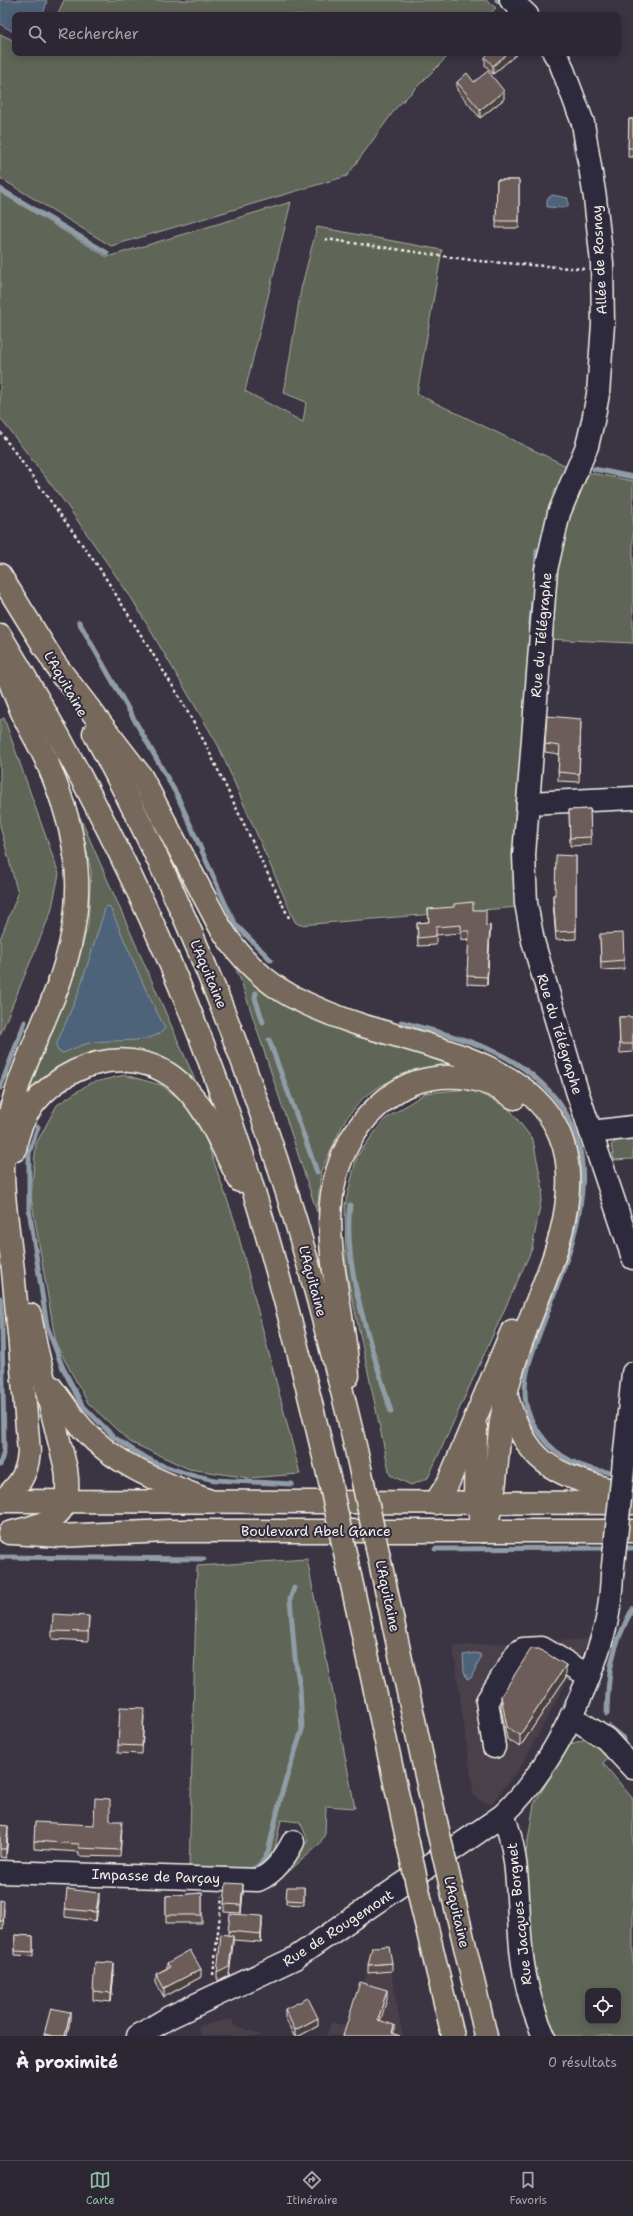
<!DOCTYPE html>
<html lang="fr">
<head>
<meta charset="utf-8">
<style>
  body { margin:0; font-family:"Shantell Sans",sans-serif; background:#38333e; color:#f1f3f6 }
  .controls { position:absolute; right:12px; bottom:12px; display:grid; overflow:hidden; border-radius:8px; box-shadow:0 2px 10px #0003 }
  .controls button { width:36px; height:36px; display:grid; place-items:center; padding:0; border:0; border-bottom:1px solid #48444d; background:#2c2732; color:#f1f3f6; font:20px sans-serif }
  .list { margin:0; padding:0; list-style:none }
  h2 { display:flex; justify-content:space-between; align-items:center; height:52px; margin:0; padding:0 16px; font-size:17px }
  h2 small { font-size:13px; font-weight:400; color:#a6a5ac }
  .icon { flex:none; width:22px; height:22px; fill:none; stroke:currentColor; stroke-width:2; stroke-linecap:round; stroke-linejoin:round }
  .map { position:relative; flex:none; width:633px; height:2036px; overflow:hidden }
  .search { position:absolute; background:#2c2732; box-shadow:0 2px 10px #0003; left:12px; right:12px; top:12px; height:44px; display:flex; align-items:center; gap:10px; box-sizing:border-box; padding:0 14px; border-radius:8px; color:#a6a5ac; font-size:15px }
  .sheet { height:124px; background:#2c2732 }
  nav { display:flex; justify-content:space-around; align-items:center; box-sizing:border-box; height:56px; border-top:1px solid #48444d; background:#2c2732; font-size:11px; color:#a6a5ac }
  nav a { display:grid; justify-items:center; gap:2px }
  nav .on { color:#8abfa5 }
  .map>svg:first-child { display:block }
</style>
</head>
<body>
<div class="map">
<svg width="633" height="2036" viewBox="0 0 633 2036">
  <rect width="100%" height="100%" fill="#3b3443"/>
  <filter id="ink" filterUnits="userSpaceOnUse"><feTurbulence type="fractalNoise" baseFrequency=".025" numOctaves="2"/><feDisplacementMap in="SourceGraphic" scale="8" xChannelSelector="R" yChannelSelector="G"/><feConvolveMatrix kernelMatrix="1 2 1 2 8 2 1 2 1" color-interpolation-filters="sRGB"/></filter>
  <g filter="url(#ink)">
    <g fill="#4a404a">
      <polygon points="589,1639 523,1763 491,1805 474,1797 453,1646"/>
      <polygon points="389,1955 396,2001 403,2036 327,2036 331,2022 349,2027 372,1956"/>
      <polygon points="232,2019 234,2025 263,2036 201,2036 197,2026"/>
    </g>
    <g fill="#5e6659" stroke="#a9aca0" fill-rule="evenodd">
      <polygon points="64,0 486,0 496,8 489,15 57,15"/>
      <polygon points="0,34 15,41 15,53 451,53 396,108 347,176 111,246 0,178"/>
      <polygon points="0,192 107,257 291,202 245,391 303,422 306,402 284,393 301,289 317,227 442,250 417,394 577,471 550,524 519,907 300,925 295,922 218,745 132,599 66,504 0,418"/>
      <polygon points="586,472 633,481 633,643 546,639 559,534"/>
      <polygon points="4,718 59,874 51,912 0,1035 0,939 18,894 0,826 0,720"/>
      <polygon points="80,817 196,1082 170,1063 136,1052 20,1110 30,1077 75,973 88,925 91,872"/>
      <polygon points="235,967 286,1004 452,1066 414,1070 382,1085 363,1098 345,1120 321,1171 317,1212 241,981"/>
      <polygon points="125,1075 161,1085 188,1105 206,1139 235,1222 300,1474 249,1478 189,1469 130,1442 88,1403 56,1344 31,1197 36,1144 57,1105 90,1083"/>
      <polygon points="469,1089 508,1107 533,1140 543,1190 532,1249 428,1478 411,1485 390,1475 346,1269 345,1205 357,1156 384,1120 425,1093"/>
      <polygon points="633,1134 633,1159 614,1160 611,1145 616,1141"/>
      <path d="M307,1559L355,1808L326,1806L325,1834L319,1845L279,1880C281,1865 300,1853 308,1840L300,1822L281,1820L273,1858L253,1876L189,1872L197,1566Z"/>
      <path d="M587,1739L611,1754L603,1763L633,1799V2036H553L536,1997L524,1864L534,1804L570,1744ZM588,1991H618V2021H588Z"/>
    </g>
    <g fill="#4e647a" stroke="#909ca6">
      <polygon points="0,0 46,0 47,1 43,15 15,15 15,33 0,24"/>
      <polygon points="552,195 568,198 568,206 563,208 547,207 547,199"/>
      <path d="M106,906L110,907L145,988L165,1028C154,1046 108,1038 89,1043C80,1045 71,1050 63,1053L58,1051L56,1045L78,994Z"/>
      <polygon points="475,1653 480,1654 481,1657 471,1678 467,1679 464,1671 463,1655"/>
    </g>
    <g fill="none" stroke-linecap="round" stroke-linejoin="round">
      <g stroke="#909ca6" stroke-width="5">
        <polyline points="497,0 500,2"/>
        <polyline points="574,141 579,164"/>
        <polyline points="0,189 107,253"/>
        <polyline points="594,469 633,477"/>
        <polyline points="536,569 537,550"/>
        <polyline points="79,622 177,795 225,903 236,925 271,960"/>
        <polyline points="530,631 533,601"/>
        <polyline points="256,993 255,998 263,1022"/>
        <path d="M401,1022C441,1033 488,1043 523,1068C619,1137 578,1230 545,1319C535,1346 521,1375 526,1404C529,1420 538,1432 548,1444C566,1463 593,1472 619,1473"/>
        <polyline points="269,1040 317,1172"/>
        <polyline points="0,1088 25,1022"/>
        <polyline points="38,1127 29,1153 29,1209 47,1326 62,1366 82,1405 114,1437 139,1454 156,1463 188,1474 215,1480 292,1484"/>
        <path d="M350,1205C342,1271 373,1348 391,1412"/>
        <polyline points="0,1298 2,1322 4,1450 0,1465"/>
        <polyline points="626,1548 633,1548"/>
        <polyline points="435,1549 607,1548"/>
        <polyline points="0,1557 204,1559"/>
        <path d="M607,1714C608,1670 612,1646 633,1608"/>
        <polyline points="609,1727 624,1739"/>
        <path d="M249,1871C259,1867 264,1862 268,1852L282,1792L302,1730L300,1687L295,1658L290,1599L294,1588"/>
      </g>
      <g stroke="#f4f1e8" stroke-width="25">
        <g id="minor">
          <polyline points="511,0 527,15"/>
          <polyline points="554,53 560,62 583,123 595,198 602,263 603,324 598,394 593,421 587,446 559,513 546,570 524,855 526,903 533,941 577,1091 633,1258"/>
          <polyline points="528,803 633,798"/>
          <polyline points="591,1132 633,1127"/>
          <polyline points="624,1461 633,1373"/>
          <polyline points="571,1716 606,1739 633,1768"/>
          <polyline points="494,1747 487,1701 517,1653 523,1649 542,1648 589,1676"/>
          <path d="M503,1815C519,1853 517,1895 520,1935C522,1971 529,2003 544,2036"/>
          <path d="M0,1872L258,1880C275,1873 285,1857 293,1842"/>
          <path d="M138,2036L170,2017L295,1958L503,1815C550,1770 585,1697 603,1635C609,1616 611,1595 612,1575"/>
        </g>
      </g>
      <g stroke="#f4f1e8" stroke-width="25">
        <g id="major">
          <polyline points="0,1501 633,1503"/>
          <polyline points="12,1533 59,1536 168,1531 633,1531"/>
        </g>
      </g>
      <g stroke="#f4f1e8" stroke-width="25">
        <g id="highway">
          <polyline points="0,575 63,677"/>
          <path d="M0,635C98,796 180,966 239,1145C276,1256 303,1369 330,1482"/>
          <path d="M0,656C9,678 16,700 26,721C33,735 41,748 47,762C81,840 88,901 59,983C39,1037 10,1089 4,1147C0,1189 9,1230 13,1271C19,1331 24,1392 29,1452C27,1476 19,1485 2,1501"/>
          <path d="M55,664L141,776L219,925C237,954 260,979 291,996C314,1008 339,1018 364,1026C459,1055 587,1076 566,1208C558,1263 529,1312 514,1365C508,1383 504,1403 501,1421C496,1459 497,1495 484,1531"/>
          <path d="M94,733C200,929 273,1123 328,1338C341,1386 353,1434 363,1482"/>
          <path d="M15,1150C22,1080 115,1034 173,1077C206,1102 221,1146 240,1181"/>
          <path d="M348,1376C344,1287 300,1194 367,1117C380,1103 397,1088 416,1082C450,1072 485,1076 514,1098"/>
          <path d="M51,1387C62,1401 71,1416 83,1429C117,1467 164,1483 210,1501"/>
          <path d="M507,1397C530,1475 563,1474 633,1497"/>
          <polyline points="476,1428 475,1494 484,1531"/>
          <polyline points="435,1503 448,1483 512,1331"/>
          <path d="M9,1533C51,1522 73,1519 66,1469L36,1347L30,1315"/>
          <polyline points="344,1548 408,1843"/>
          <polyline points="377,1548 436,1822"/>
          <polyline points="451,1887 486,2036"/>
          <polyline points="422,1907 453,2036"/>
        </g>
      </g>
      <g stroke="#f4f1e8" stroke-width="2.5" stroke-dasharray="3 3" stroke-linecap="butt">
        <polyline points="325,239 478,261 584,269"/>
        <polyline points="0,432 100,569 177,693 205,743 289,918"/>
        <polyline points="213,1975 222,1897"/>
      </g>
      <use href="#minor" stroke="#2f2a3d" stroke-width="22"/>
      <use href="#major" stroke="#76695c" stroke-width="22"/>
      <use href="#highway" stroke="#76695c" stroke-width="22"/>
      <g stroke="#f4f1e8" stroke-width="25" stroke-linecap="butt">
        <polyline id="minor-bridge" points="612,1575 624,1461"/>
      </g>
      <g stroke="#f4f1e8" stroke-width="25" stroke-linecap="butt">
        <g id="highway-bridge">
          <polyline points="330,1482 344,1548"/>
          <polyline points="363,1482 377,1548"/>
          <polyline points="436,1822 451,1887"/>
          <polyline points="408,1843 422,1907"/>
        </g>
      </g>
      <use href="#minor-bridge" stroke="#2f2a3d" stroke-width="22"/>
      <use href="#highway-bridge" stroke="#76695c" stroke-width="22"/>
    </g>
    <g fill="#5d4f4d" stroke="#f4f1e8">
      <polygon points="518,53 493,74 485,65 485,57"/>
      <polygon points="457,82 474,82 504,99 480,118 457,90"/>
      <polygon points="629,119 633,119 633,157 628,157"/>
      <polygon points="497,180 519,180 519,228 496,228"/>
      <polygon points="581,719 579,782 558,781 559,754 545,752 545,744"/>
      <polygon points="590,809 591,845 570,846 569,810"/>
      <polygon points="576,856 576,939 556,940 553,903 553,895 555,895"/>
      <polygon points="428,909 473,910 486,926 490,933 487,985 467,984 469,939 461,940 461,933 436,935 436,945 418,946 417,923 429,922"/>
      <polygon points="600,934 624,960 624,969 601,970"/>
      <polygon points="619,1017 633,1017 633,1052 620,1053"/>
      <polygon points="89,1616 88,1641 52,1639 52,1631"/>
      <polygon points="566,1677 520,1747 507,1739 501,1708 501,1696"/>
      <polygon points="144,1716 142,1754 118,1753 118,1745"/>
      <polygon points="110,1821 122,1829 120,1857 79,1856 79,1852 34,1849 34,1841"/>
      <polygon points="0,1825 8,1834 6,1858 0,1857"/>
      <polygon points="304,1887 304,1905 286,1904 286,1900"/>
      <polygon points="243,1892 241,1913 224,1912 224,1904"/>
      <polygon points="202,1893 202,1923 166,1923 166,1896"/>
      <polygon points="0,1900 4,1909 3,1930 0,1929"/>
      <polygon points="99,1901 96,1921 65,1917 65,1909"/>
      <polygon points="262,1924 261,1942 233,1940 229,1975 217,1981 228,1935 228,1931"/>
      <polygon points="15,1935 33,1936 33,1956 15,1955"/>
      <polygon points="167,1963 201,1977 164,1997 156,1983 156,1974 167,1968"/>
      <polygon points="392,1963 392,1971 368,1973 368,1965"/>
      <polygon points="114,1971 111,2002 93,2000 93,1991"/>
      <polygon points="285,2009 318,2026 299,2036 294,2036 285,2018"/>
      <polygon points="70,2020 67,2036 44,2036 44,2034"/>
    </g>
    <g fill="#4c403f" stroke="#f4f1e8">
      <polygon points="508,53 518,53 493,74 493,66"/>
      <polygon points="504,91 504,99 480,118 480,110"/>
      <polygon points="490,925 490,933 487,985 487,977"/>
      <polygon points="566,1665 566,1677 520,1747 520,1735"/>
      <polygon points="8,1826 8,1834 6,1858 6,1849"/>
      <polygon points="243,1884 243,1892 241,1913 241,1905"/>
      <polygon points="99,1893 99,1901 96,1921 96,1912"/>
      <polygon points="262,1916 262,1924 261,1942 261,1934"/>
      <polygon points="233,1936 233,1944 229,1975 217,1981 217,1973"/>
      <polygon points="114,1963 114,1971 111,2002 111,1993"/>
      <polygon points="201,1969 201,1977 164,1997 164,1988"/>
      <polygon points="387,1990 387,1999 378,2029 378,2020"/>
      <polygon points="70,2012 70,2020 67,2036 65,2036"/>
      <polygon points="318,2018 318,2026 299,2036 295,2036 295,2030"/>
      <polygon points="394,2025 394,2034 392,2033"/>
    </g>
    <g fill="#6c5c5a" stroke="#f4f1e8">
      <polygon points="489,53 508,53 493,66 485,57"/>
      <polygon points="488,71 504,91 480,110 457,82 467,73 474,82"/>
      <polygon points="629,119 633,119 633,148 628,148"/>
      <polygon points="497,180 519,180 519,221 496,221"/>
      <polygon points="547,716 581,719 579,774 558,772 560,746 545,744"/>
      <polygon points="590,809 591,837 570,838 569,810"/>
      <polygon points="556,855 576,856 576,931 556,932 553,895 555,895"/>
      <polygon points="473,902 473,910 486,910 486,926 490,925 487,977 467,976 469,931 461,931 461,925 436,927 436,936 418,938 417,923 429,922 428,909 454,907 454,904"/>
      <polygon points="623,933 624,960 601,962 600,934"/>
      <polygon points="619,1017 633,1017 633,1044 620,1044"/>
      <polygon points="53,1614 89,1616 88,1632 52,1631"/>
      <polygon points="531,1649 539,1649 566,1665 520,1735 507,1727 501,1696"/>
      <polygon points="120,1707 144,1708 142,1746 118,1745"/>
      <polygon points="95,1798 110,1799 110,1821 122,1821 120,1850 79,1848 79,1844 34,1841 35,1822 94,1825"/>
      <polygon points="0,1825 8,1826 6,1849 0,1849"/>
      <polygon points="226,1883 243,1884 241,1905 224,1904"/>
      <polygon points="287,1887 304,1887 304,1901 286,1900"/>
      <polygon points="67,1889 99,1893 96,1912 65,1909"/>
      <polygon points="202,1893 202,1915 166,1915 166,1896"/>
      <polygon points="0,1900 4,1901 3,1921 0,1921"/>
      <polygon points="230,1914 262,1916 261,1934 228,1931"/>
      <polygon points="221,1934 233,1936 229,1967 217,1973"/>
      <polygon points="15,1935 33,1936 33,1952 15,1951"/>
      <polygon points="389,1946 392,1963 368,1965 372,1947"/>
      <polygon points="190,1950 201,1969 164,1988 156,1974 170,1967 167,1963"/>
      <polygon points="95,1962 114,1963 111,1993 93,1991"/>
      <polygon points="360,1982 387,1990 378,2020 394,2025 392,2033 400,2036 343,2036"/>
      <polygon points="308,1998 318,2018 295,2030 285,2009"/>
      <polygon points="51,2008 70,2012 65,2036 54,2036 44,2034"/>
    </g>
  </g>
  <g text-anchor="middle" stroke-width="4" stroke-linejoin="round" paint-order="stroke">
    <g font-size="14" fill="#f4f1e8" stroke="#2f2a3d">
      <text transform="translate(599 260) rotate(-93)" y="5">Allée de Rosnay</text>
      <text transform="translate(541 635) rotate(-85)" y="5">Rue du Télégraphe</text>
      <text transform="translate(66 684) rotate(60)" y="5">L'Aquitaine</text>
      <text transform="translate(209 974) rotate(67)" y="5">L'Aquitaine</text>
      <text transform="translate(560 1034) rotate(73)" y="5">Rue du Télégraphe</text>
      <text transform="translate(313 1281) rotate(75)" y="5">L'Aquitaine</text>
      <text x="316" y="1536">Boulevard Abel Gance</text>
      <text transform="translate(388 1596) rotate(78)" y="5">L'Aquitaine</text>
      <text transform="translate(156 1876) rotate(2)" y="5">Impasse de Parçay</text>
      <text transform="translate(457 1912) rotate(77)" y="5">L'Aquitaine</text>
      <text transform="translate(519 1914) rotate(-96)" y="5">Rue Jacques Borgnet</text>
      <text transform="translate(338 1928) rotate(-33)" y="5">Rue de Rougemont</text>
    </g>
  </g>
</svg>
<div class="controls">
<button><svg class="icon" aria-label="locate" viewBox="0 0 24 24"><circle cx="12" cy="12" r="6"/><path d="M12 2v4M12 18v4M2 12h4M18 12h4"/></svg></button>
</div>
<div class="search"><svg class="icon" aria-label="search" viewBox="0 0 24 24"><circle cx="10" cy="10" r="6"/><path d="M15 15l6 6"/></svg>Rechercher</div>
</div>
<section class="sheet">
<h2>À proximité<small>0 résultats</small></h2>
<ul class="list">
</ul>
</section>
<nav>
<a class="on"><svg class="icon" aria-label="map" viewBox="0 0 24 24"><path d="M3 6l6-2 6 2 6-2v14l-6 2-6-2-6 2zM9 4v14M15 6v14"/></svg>Carte</a>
<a><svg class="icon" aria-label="directions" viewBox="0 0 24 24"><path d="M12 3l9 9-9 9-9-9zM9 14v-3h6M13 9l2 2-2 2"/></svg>Itinéraire</a>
<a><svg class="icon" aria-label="saved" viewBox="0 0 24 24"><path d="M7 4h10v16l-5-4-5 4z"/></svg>Favoris</a>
</nav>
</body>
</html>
